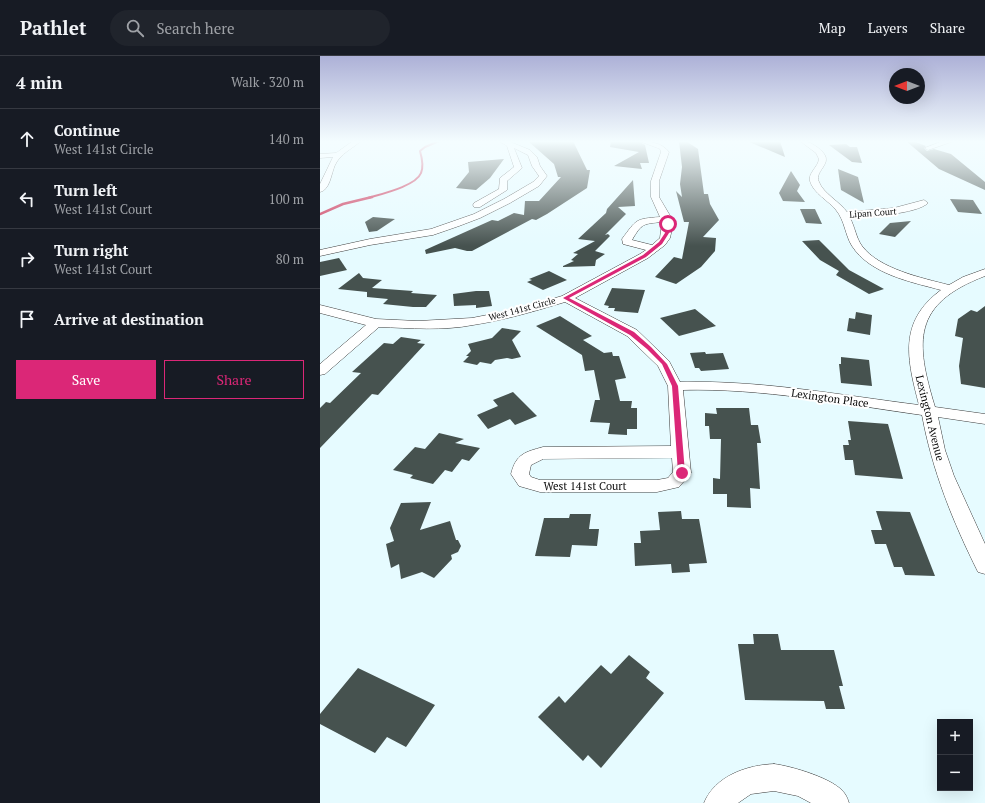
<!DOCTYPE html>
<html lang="en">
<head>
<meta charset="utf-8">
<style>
  body { margin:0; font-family:"PT Serif",serif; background:#20242c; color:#f1f3f6 }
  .controls { position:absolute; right:12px; bottom:12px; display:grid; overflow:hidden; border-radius:0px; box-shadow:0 4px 16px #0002 }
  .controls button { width:36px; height:36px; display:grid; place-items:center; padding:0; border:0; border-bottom:1px solid #363941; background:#171b24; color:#f1f3f6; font:20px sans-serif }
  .compass { position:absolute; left:569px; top:12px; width:36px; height:36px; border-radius:50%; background:#171b24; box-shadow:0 4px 16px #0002; rotate:270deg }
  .stop { position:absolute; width:12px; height:12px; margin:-9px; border:3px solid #db2777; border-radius:50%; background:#fff }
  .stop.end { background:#db2777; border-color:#fff; box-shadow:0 1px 4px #0008 }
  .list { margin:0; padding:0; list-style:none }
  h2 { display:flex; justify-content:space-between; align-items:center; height:52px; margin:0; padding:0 16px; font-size:17px }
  h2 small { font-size:13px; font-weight:400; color:#9ea1a6 }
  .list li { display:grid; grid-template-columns:26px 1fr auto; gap:12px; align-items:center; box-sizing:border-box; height:60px; padding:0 16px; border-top:1px solid #363941 }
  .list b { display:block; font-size:15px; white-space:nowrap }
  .list p { margin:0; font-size:13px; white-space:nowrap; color:#9ea1a6 }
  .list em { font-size:13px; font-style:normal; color:#9ea1a6 }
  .actions { display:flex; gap:8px; padding:12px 16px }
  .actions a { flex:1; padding:9px 0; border:1px solid #db2777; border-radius:0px; text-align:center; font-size:14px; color:#db2777 }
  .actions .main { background:#db2777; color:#fff }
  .icon { flex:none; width:22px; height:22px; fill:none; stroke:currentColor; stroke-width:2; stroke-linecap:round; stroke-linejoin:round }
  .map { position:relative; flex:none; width:665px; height:747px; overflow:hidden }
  header { display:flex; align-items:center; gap:24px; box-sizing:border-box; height:56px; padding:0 20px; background:#171b24; border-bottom:1px solid #363941 }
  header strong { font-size:19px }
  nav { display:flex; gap:22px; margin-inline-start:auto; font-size:14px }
  .search { width:280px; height:36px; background:#20242c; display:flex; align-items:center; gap:10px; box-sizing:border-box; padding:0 14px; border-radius:22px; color:#9ea1a6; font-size:15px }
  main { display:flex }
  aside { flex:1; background:#171b24 }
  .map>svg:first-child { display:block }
</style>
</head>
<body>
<header>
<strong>Pathlet</strong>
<div class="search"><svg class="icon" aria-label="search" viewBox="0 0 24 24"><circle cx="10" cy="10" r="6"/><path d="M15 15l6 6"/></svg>Search here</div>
<nav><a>Map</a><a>Layers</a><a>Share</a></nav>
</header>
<main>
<aside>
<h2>4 min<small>Walk · 320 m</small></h2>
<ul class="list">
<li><svg class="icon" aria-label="ahead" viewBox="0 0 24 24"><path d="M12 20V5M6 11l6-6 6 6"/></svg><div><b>Continue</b><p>West 141st Circle</p></div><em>140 m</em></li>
<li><svg class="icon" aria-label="left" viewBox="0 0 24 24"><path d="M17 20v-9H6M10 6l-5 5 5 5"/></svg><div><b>Turn left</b><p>West 141st Court</p></div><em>100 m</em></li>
<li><svg class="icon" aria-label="right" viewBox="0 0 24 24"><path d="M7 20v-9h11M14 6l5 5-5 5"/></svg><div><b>Turn right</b><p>West 141st Court</p></div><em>80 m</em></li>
<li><svg class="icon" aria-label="arrive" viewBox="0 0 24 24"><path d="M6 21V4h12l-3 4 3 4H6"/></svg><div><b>Arrive at destination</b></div></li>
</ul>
<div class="actions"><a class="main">Save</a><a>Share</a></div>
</aside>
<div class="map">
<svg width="665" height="747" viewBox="0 0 665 747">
  <rect width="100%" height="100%" fill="#e6fbff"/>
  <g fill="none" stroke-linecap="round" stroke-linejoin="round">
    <path stroke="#cc3357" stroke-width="2" d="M48,142C61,138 96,130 101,117C104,110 102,102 100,95L105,91L119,85"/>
    <polyline stroke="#cc3357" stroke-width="2.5" points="0,158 23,148 52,141"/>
  </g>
  <g fill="#46524f">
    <polygon points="208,85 253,85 267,114 270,114 267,132 227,158 216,164 212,163 152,195 147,195 135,192 106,198 105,194 172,164 178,165 194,157 204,159 205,145 219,145 241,121 238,121 234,108"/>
    <polygon points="291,85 318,85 325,89 329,107 320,107 322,113 294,110 319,96 290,91"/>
    <polygon points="359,85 366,85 378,93 384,138 388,138 390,148 399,164 383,181 396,182 395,195 381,211 356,228 335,221 354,201 362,203 369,166 364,166 356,135 362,141 360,128 362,111"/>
    <polygon points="427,85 460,85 465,101"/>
    <polygon points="586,85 593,85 606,90 604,92 607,95 614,93 631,98 665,126 665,134 619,113"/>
    <polygon points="526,88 530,91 537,91 542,107 532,106 509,89"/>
    <polygon points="184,103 170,122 156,134 136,132 149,116 148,106"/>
    <polygon points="518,113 538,121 544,147 521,134"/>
    <polygon points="471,115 480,129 477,135 485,146 463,145 459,137"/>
    <polygon points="313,124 315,150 298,151 306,158 285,179 288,178 290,180 275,195 285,198 276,204 275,210 243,211 243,210 254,205 251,204 258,198 253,197 275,185 258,183 286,157 287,153"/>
    <polygon points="630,143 653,144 662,158 638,156"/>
    <polygon points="480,153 495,153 502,168 486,167"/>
    <polygon points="53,161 75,163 57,175 49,176 45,166"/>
    <polygon points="591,165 575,181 559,178 570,167"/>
    <polygon points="499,184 529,214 564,233 549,238 516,219 519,215 500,204 482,185"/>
    <polygon points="19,202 27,214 0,220 0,206"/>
    <polygon points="229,215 247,224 223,234 207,226 212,224 209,223"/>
    <polygon points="39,217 43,222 62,224 52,232 93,235 91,237 117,239 106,251 93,251 63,248 68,243 47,241 47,236 18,233"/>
    <polygon points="292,232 325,234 318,257 294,255 295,252 288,252 289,250 284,249"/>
    <polygon points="156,235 169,235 172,250 156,252 156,249 134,250 133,238"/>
    <polygon points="665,250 665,332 641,328 639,310 643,282 635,280 638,263 651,254 657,256"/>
    <polygon points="375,253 396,270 359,280 340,262"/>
    <polygon points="536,256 552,259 550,279 527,275 529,262 535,263"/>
    <polygon points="240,260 272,280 263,284 284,297 292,296 293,300 299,300 306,322 295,324 300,345 312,345 311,352 317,352 317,373 307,373 307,379 288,378 290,367 270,366 275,344 280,344 274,314 265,315 262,299 216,270"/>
    <polygon points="182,272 201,275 192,284 201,301 192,303 187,302 175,304 171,308 160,306 157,309 143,306 149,300 146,300 151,295 148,288 172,282"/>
    <polygon points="81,281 101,284 97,287 105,288 58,339 52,338 0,392 0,352 6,346 10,347 41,317 32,316 64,287 73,288"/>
    <polygon points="385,296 386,298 403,297 409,313 381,315 379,312 375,312 370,297"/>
    <polygon points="521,301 549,304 552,330 521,327 519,308 521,308"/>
    <polygon points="193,336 217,360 195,369 190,363 168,373 157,359 178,350 173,344"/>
    <polygon points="396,352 429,352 431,369 438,369 441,387 437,387 440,433 430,432 431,452 407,451 407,438 393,438 393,422 400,423 401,383 390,383 389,370 385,370 385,357 397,358"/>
    <polygon points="528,365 568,368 583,423 535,419 533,404 525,404 523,389 529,389 528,384 531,384"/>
    <polygon points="119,377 144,383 135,387 160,392 149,405 142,403 132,416 125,414 113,428 90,422 93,419 73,414 95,391 105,393"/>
    <polygon points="111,446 100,474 130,465 136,484 138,484 141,490 138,496 131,499 132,503 114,522 102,516 81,523 79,508 71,512 66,488 74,485 70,472 81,447"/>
    <polygon points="361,455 362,463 379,463 387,507 369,508 370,516 352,517 351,508 315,510 314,487 321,487 320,475 340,474 338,456"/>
    <polygon points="556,455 590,456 615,520 585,519 582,511 574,511 566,488 555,488 551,474 562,474"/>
    <polygon points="250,458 271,458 269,473 279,473 277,490 252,489 250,501 215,500 224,462 249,462"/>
    <polygon points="433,578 458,578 461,594 514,594 523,630 519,630 525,653 506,653 504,645 425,644 418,588 434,588"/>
    <polygon points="309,599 330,616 326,622 344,637 281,712 268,699 263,705 218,661 239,640 245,647 281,609 291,618"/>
    <polygon points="38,612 115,649 86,691 67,681 55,697 0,668 0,658"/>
  </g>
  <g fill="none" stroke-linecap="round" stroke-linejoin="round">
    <g stroke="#3c3c3c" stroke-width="1">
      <g id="minor">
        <path d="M33,85H41C32,93 21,97 15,109C11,118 10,134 0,136V128L13,101L0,102V98L16,97Z"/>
        <polygon points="179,85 188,85 210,94 217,101 220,110 227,120 219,130 190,147 160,162 139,170 113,179 50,189 0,200 0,194 50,183 111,173 154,158 184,143 213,126 219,120 212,110 208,99 194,92 202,112 187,125 187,134 160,151 154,151 153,149 154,147 179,133 180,122 194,111 187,90"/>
        <path d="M319,85C330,85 342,87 349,96L339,125V141L352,163L353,168L350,182L345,189L328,202L255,242L317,274L349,305L360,326C440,324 520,339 599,349C587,303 578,266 621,234C591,226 550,218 532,190C525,179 525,165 516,154C509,145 493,137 490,125C488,117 498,111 499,103L496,97L480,85C487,85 491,87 497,91C519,107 493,113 499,126C503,137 520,146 527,156L574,152L604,144L608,147C597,158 547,161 530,162C535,171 536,182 542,190C559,213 602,222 629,229L643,221L665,213V220C592,248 595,285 615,351L665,358V368L618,361L625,394L634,420L665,488V518L658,516C633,466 612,414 602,359C522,348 443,332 363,334L371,417L359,431L337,436H220L199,430L191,418C196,398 205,396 223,391L351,390L348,330L338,310L307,280L245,246C215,255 185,264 153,269C123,275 90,272 59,271L5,318L0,319V308L46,269L0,257V249L56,263L98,265L152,262L198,253L242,240L320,198L326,194L303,188L302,183C317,163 315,163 340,161L331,141V125L341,96L340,93ZM342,166L340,182L332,189L312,184C322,167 323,168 342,166ZM352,402L353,416L348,422L337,424H220L211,421L209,418L211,409L223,403Z"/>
        <polygon points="623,85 634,85 608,94 605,92"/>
        <path d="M454,708C471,710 516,723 525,738C527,741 528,744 529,747H491L478,740L454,735L431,738L418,747H384C395,720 427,709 454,708Z"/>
      </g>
    </g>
    <use href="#minor" fill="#fff" fill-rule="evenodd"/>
  </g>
  <linearGradient id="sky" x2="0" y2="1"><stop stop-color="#adb1d7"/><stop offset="0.45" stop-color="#f4fdff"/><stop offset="1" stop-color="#f4fdff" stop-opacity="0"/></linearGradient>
  <rect width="665" height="190" fill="url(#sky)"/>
  <polygon fill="#db2777" points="347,167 350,168 349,177 342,188 326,201 249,242 314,276 331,291 347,308 358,330 365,417 362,419 358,417 352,330 342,308 327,293 310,279 243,242 323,199 339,186 345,177"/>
  <g text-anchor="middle" stroke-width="4" stroke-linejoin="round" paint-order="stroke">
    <g font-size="9" fill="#090909" stroke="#fff">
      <text transform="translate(553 157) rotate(-4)" y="3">Lipan Court</text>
      <text transform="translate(202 253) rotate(-15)" y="3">West 141st Circle</text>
    </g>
    <g font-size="11" fill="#090909" stroke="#fff">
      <text transform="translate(510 342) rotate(8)" y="4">Lexington Place</text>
      <text transform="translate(610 362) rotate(76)" y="4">Lexington Avenue</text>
      <text x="265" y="434">West 141st Court</text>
    </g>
  </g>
</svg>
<div class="controls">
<button>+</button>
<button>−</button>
</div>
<svg class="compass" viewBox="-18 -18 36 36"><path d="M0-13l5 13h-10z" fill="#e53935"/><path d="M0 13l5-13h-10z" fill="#9ea1a6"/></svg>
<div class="stop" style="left:348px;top:168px"></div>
<div class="stop end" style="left:362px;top:417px"></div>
</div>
</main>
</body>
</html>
